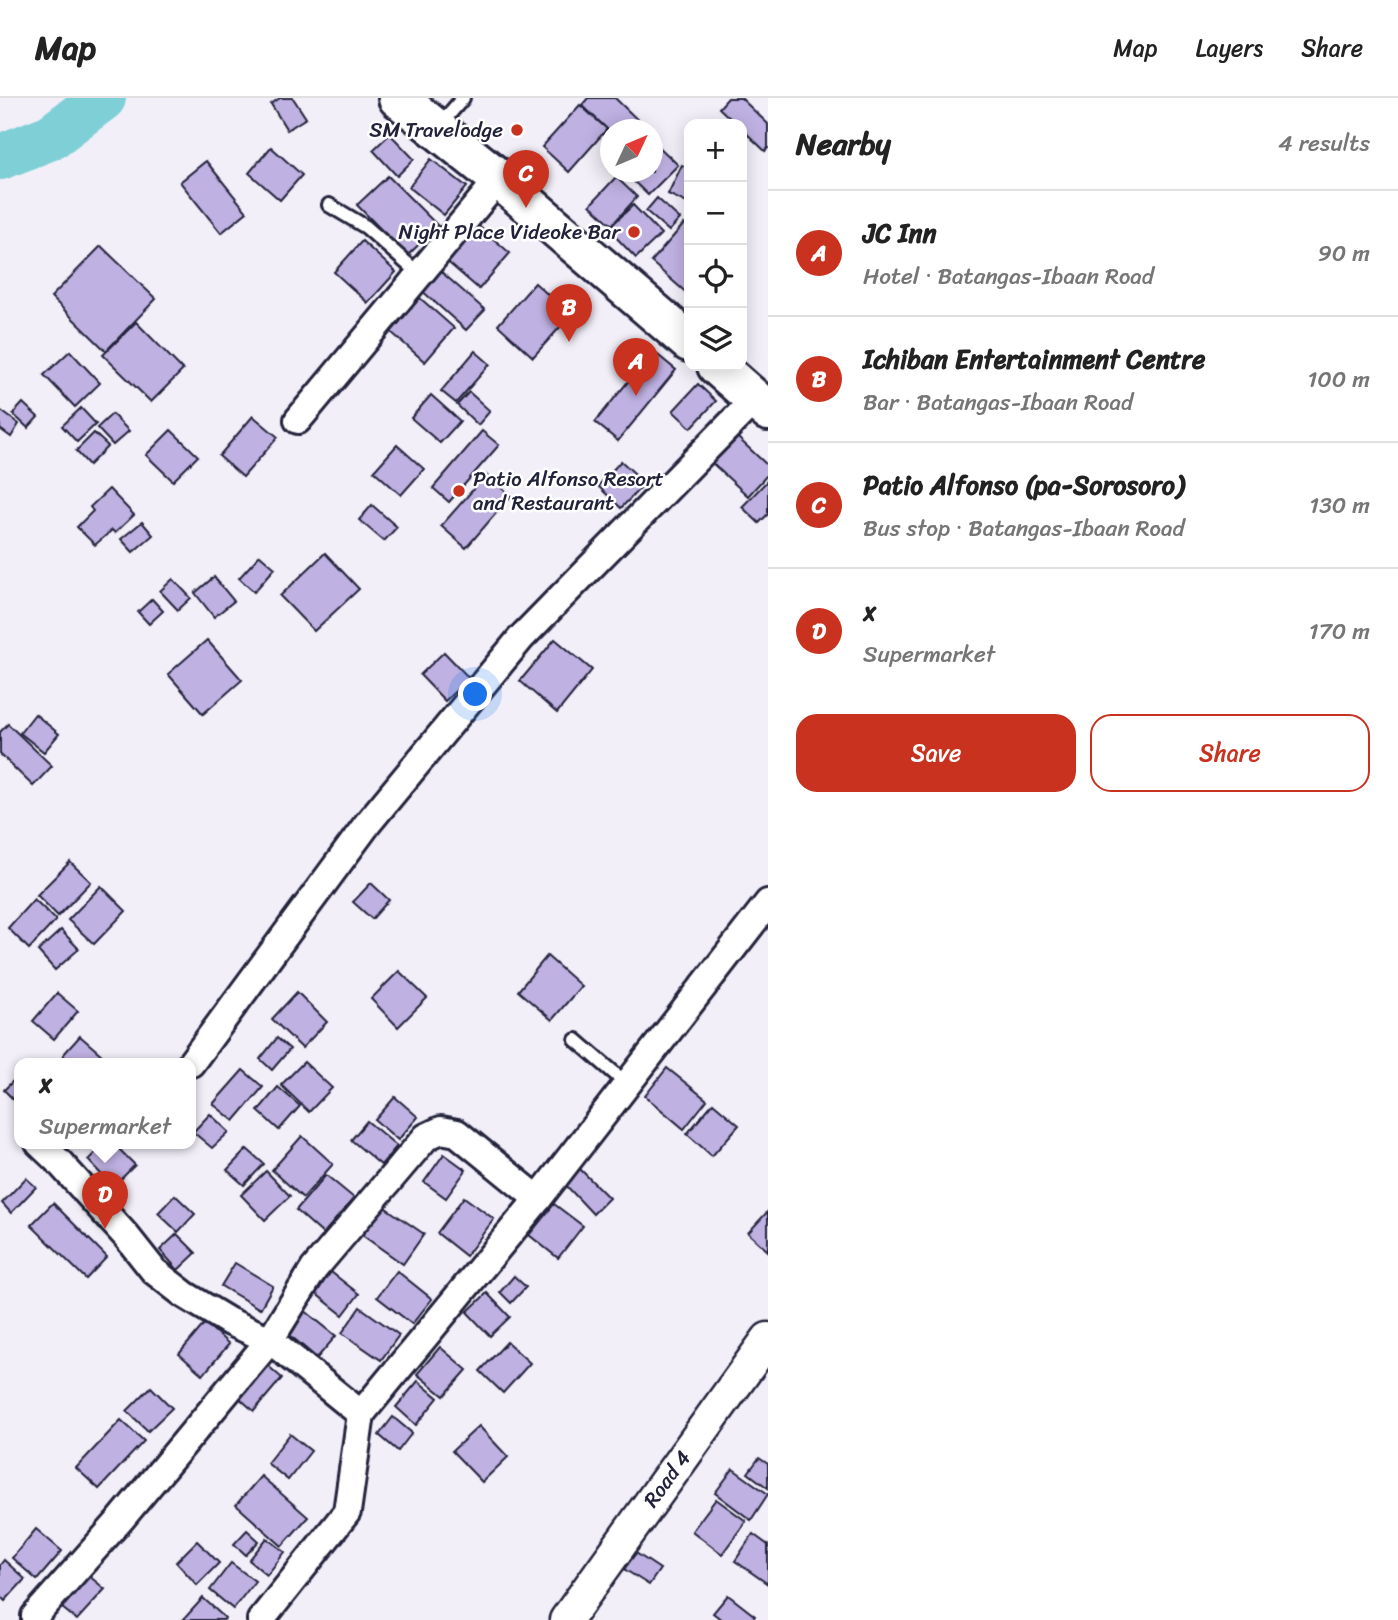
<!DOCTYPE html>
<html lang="en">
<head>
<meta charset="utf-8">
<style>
  body { margin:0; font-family:Sriracha,sans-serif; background:#f2f2f2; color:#222 }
  .controls { position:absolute; right:21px; top:21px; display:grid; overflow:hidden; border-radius:14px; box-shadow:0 4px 18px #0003 }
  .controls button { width:63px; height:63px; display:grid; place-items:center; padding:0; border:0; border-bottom:2px solid #e0e0e0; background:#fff; color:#222; font:35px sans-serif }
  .compass { position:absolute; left:600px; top:21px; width:63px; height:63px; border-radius:50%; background:#fff; box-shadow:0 4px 18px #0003; rotate:46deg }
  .you { position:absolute; left:476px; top:597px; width:24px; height:24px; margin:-18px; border:5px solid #fff; border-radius:50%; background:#1a73e8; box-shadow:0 0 0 10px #1a73e833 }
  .badge { display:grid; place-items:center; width:46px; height:46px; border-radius:50%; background:#c8321e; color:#fff; font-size:23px; font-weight:700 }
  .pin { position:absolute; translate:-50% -58px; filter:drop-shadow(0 2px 4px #0008) }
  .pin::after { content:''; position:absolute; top:37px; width:24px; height:21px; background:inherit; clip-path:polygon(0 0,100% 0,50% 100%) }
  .popup { position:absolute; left:14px; top:960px; width:182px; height:91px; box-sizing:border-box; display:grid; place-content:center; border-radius:14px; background:#fff; filter:drop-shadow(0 2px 5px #0005); font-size:23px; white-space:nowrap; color:#767676 }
  .popup b { font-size:26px; color:#222 }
  .popup::after { content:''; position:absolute; left:50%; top:100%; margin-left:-14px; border:14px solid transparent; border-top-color:#fff }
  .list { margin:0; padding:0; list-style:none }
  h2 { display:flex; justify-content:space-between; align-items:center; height:91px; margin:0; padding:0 28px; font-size:30px }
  h2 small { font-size:23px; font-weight:400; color:#767676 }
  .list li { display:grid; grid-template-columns:46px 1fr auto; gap:21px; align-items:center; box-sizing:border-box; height:126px; padding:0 28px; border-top:2px solid #e0e0e0 }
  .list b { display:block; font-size:26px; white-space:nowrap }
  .list p { margin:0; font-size:23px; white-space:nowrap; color:#767676 }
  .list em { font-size:23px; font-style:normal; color:#767676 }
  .actions { display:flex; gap:14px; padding:21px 28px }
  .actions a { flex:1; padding:16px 0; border:2px solid #c8321e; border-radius:21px; text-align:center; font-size:24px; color:#c8321e }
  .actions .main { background:#c8321e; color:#fff }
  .icon { flex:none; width:38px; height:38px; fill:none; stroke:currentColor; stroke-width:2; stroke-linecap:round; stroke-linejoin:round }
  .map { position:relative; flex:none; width:768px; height:1522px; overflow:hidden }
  header { display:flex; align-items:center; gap:42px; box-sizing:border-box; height:98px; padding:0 35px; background:#fff; border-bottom:2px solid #e0e0e0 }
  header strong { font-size:33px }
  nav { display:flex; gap:38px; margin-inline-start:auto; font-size:24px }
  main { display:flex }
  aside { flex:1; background:#fff }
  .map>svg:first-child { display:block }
</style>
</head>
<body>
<header>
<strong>Map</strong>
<nav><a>Map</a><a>Layers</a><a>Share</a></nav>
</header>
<main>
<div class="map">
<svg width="768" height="1522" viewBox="0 0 768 1522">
  <rect width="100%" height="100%" fill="#f2eff9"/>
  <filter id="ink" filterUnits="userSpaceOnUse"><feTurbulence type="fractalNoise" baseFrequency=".0143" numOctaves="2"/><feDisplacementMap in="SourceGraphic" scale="14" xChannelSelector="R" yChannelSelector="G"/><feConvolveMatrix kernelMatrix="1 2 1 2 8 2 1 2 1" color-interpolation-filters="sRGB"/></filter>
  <g filter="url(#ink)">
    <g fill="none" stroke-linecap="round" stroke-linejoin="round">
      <polyline stroke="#7fd0d6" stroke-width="46" points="0,59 51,39 103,0"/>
    </g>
    <g fill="#bfb1e2" stroke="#22223b" stroke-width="2">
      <polygon points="280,0 293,0 306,20 287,32 271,6"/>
      <polygon points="588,0 615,0 648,32 610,32 610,34 582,7"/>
      <polygon points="728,0 741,0 768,26 768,50 765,53 742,31 742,26 736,26 719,10"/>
      <polygon points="580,7 607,31 569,74 542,49"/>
      <polygon points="390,36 414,61 397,78 373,52"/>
      <polygon points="652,42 678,67 648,97 624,74 652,74"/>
      <polygon points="271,49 302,77 280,102 249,75"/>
      <polygon points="431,61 467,89 444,117 409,89"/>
      <polygon points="206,63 247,114 221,135 180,84"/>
      <polygon points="682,67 689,71 689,106 668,96"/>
      <polygon points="388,78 438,128 407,158 357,107"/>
      <polygon points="616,79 637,99 612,127 590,107"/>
      <polygon points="657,100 680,121 669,133 646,113"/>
      <polygon points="633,107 661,136 636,160 608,131"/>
      <polygon points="475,125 510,155 479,191 444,161"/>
      <polygon points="684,126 689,130 689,197 651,164"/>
      <polygon points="362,143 396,174 368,205 334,174"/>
      <polygon points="101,148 156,201 106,253 51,199"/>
      <polygon points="438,171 485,212 466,232 420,191"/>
      <polygon points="535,185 571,217 533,259 498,227"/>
      <polygon points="420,200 454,230 425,264 391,234"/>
      <polygon points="136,224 183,272 151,304 103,257"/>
      <polygon points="70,253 100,285 75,309 44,277"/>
      <polygon points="475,253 490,266 456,305 441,293"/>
      <polygon points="653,253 676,272 618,343 595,324"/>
      <polygon points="698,286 716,303 691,330 673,313"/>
      <polygon points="469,294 490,313 478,327 457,307"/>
      <polygon points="431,297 460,323 440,345 411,320"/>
      <polygon points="23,305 38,319 28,330 13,316"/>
      <polygon points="81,310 96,326 77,344 62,328"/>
      <polygon points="0,312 19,326 11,339 0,331"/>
      <polygon points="112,316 129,333 113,347 97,330"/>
      <polygon points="253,318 278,339 243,379 219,358"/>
      <polygon points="171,332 198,358 173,383 146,357"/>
      <polygon points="482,333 499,347 449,404 433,390"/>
      <polygon points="94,335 108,348 89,367 76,353"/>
      <polygon points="736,338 768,368 768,376 748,398 711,364"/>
      <polygon points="397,347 424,371 401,397 374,373"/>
      <polygon points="621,363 645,385 621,410 598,388"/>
      <polygon points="486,377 511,398 466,450 441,428"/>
      <polygon points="768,382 768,416 759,425 742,409"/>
      <polygon points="109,391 134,417 115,435 112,432 95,447 77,429 93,413 90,409"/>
      <polygon points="372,407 397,429 384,443 359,422"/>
      <polygon points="142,424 153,437 133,454 121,441"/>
      <polygon points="325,455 359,491 314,533 280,498"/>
      <polygon points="260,457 275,470 254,494 239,480"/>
      <polygon points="214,479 234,503 214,519 195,495"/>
      <polygon points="173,481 191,500 178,512 160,493"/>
      <polygon points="152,501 163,513 149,526 138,514"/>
      <polygon points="555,541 592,572 557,615 520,583"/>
      <polygon points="207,542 242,582 203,616 168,576"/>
      <polygon points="444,554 469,580 445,603 420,577"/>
      <polygon points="35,616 59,636 44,654 20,635"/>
      <polygon points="8,626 52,668 33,688 0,656 0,634"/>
      <polygon points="70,764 91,784 58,818 37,797"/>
      <polygon points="371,785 389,802 372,821 353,804"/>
      <polygon points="101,788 126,813 94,846 68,822"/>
      <polygon points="34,801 56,822 29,851 8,830"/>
      <polygon points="61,832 79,851 55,872 38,853"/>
      <polygon points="547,858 581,888 552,922 518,893"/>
      <polygon points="399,873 427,900 398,929 371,901"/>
      <polygon points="297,894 327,924 302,950 272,921"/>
      <polygon points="57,895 78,913 54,941 33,923"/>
      <polygon points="80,938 111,965 71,965 63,957"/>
      <polygon points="277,940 290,951 272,972 260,961"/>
      <polygon points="304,964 332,990 309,1014 281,987"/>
      <polygon points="667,970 707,1002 684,1031 645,998"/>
      <polygon points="243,972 263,989 234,1023 213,1006"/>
      <polygon points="19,977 19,1007 4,992"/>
      <polygon points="278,989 300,1008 279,1032 258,1013"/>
      <polygon points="395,999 418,1019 398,1042 375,1022"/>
      <polygon points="713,1005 739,1027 712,1058 687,1036"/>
      <polygon points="210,1016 229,1034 212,1050 193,1034"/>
      <polygon points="367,1023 397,1048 381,1067 351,1042"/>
      <polygon points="302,1038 333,1066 303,1100 272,1072"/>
      <polygon points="105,1045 113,1045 135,1067 113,1089 88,1062"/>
      <polygon points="247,1051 264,1066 244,1087 227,1072"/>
      <polygon points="444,1056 466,1072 446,1100 424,1084"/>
      <polygon points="576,1067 609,1100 593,1116 561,1082"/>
      <polygon points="266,1073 290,1098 265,1122 241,1097"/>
      <polygon points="326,1077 354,1100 323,1136 296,1112"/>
      <polygon points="26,1080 36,1089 11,1115 2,1105"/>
      <polygon points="175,1097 195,1116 178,1134 158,1115"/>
      <polygon points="464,1099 494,1121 466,1158 437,1135"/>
      <polygon points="53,1105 107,1159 86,1181 31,1127"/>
      <polygon points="554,1106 583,1128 558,1160 529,1137"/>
      <polygon points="383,1108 424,1136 403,1166 362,1137"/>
      <polygon points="768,1113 768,1153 748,1135"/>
      <polygon points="177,1136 196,1155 178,1172 160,1152"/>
      <polygon points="235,1165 273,1188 260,1211 221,1188"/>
      <polygon points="397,1173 432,1201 412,1226 377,1199"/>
      <polygon points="331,1174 359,1196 343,1217 315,1195"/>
      <polygon points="514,1178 526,1189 511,1205 500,1194"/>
      <polygon points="487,1195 510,1219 490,1238 467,1214"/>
      <polygon points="360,1209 399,1237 381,1262 342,1235"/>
      <polygon points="304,1212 336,1238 317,1260 286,1234"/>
      <polygon points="205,1225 229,1246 203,1277 179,1256"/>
      <polygon points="507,1244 530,1265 503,1295 480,1273"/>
      <polygon points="440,1249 467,1272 444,1298 417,1276"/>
      <polygon points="258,1259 282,1280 254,1313 230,1292"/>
      <polygon points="418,1283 438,1300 416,1327 396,1309"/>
      <polygon points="151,1289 172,1310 148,1333 127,1313"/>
      <polygon points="393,1319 412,1335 398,1353 379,1337"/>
      <polygon points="121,1322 144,1343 99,1391 76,1370"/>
      <polygon points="479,1328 508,1359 482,1384 452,1353"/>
      <polygon points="290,1336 311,1353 288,1382 267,1365"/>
      <polygon points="759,1360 768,1366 768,1390 748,1375"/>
      <polygon points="733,1371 768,1396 751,1422 715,1395"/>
      <polygon points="261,1378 308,1419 282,1448 236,1407"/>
      <polygon points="716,1401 746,1423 722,1456 692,1433"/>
      <polygon points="36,1431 62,1453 37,1482 12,1460"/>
      <polygon points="247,1432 259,1443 246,1457 234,1446"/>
      <polygon points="753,1436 768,1447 768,1486 735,1463"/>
      <polygon points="267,1440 285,1454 267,1477 249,1462"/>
      <polygon points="197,1443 219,1465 197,1487 176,1464"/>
      <polygon points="636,1455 660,1471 649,1487 624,1471"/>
      <polygon points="4,1462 25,1481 5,1503 0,1498 0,1467"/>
      <polygon points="231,1465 255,1483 233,1511 210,1492"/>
      <polygon points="83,1473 105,1491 77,1522 56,1505"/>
      <polygon points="728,1497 755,1518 752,1522 722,1522 713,1515"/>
      <polygon points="203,1500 225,1520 224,1522 183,1522"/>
    </g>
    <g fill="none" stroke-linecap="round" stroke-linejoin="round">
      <g stroke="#22223b" stroke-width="18">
        <g id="service">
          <polyline points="438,29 463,0"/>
          <polyline points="329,107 366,129 419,176"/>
          <polyline points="576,942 627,986"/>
        </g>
      </g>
      <g stroke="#22223b" stroke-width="32">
        <g id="minor">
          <polyline points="298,322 499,81"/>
          <polyline points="191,965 368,725 521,540 755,301"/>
          <polyline points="39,1045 59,1064 127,1139 154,1173 185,1197 228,1223 270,1242 361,1316"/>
          <polyline points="35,1522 35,1518 121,1421 270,1242 314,1171 426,1039 441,1032 457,1035 538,1101"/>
          <polyline points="261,1522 347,1414 361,1316 538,1101 768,805"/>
        </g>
      </g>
      <g stroke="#22223b" stroke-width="37">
        <polyline id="tertiary" points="566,1522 768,1241"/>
      </g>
      <g stroke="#22223b" stroke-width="44">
        <g id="primary">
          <polyline points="398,0 499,81 689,244"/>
          <polyline points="717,268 768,313"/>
        </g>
      </g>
      <use href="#service" stroke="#fff" stroke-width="12"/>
      <use href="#minor" stroke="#fff" stroke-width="26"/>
      <use href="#tertiary" stroke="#fff" stroke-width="32"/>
      <use href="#primary" stroke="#fff" stroke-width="38"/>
    </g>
  </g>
  <g fill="#c8321e" stroke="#fff" stroke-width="2.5">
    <circle cx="517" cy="32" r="7"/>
    <circle cx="634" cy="134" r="7"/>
    <circle cx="459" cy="393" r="7"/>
  </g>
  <g text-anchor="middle" stroke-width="5" stroke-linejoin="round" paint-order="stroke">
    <g font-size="21" fill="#22223b" stroke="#fff" text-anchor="end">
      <text x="503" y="39">SM Travelodge</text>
      <text x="620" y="141">Night Place Videoke Bar</text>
      <text x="473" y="388" text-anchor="start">Patio Alfonso Resort<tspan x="473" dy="24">and Restaurant</tspan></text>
    </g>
    <g font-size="21" fill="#22223b" stroke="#fff">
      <text transform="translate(667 1381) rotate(-54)" y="7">Road 4</text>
    </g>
  </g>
</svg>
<div class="controls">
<button>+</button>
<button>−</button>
<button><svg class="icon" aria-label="locate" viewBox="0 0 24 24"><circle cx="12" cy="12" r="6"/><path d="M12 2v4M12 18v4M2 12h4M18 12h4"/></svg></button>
<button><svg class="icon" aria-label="layers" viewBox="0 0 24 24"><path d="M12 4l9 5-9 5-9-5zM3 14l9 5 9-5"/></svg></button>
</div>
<svg class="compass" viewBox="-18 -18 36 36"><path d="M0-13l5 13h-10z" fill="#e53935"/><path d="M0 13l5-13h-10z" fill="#767676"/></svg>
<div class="you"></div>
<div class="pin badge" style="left:636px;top:298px">A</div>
<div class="pin badge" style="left:569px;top:244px">B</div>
<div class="pin badge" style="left:526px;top:110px">C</div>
<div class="pin badge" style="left:105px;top:1131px">D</div>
<div class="popup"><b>x</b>Supermarket</div>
</div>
<aside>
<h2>Nearby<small>4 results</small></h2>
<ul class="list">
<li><span class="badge">A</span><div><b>JC Inn</b><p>Hotel · Batangas-Ibaan Road</p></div><em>90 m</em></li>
<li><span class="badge">B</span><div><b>Ichiban Entertainment Centre</b><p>Bar · Batangas-Ibaan Road</p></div><em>100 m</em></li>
<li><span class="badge">C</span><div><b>Patio Alfonso (pa-Sorosoro)</b><p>Bus stop · Batangas-Ibaan Road</p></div><em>130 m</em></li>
<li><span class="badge">D</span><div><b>x</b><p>Supermarket</p></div><em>170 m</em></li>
</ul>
<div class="actions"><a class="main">Save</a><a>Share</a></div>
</aside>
</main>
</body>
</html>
